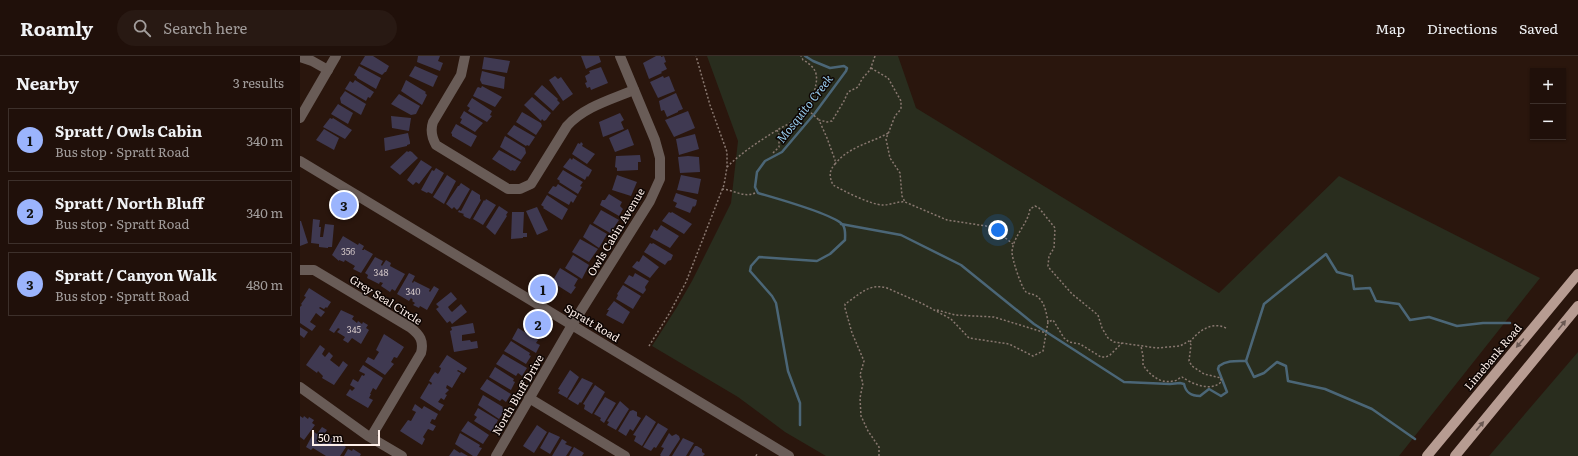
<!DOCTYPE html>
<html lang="en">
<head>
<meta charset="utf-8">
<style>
  body { margin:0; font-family:Literata,serif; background:#281913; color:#f1f3f6 }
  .controls { position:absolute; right:12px; top:12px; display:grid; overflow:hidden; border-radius:0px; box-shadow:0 1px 3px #0004 }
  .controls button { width:36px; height:36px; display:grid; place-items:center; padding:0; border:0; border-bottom:1px solid #3d302b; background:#20100a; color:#f1f3f6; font:20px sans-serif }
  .scale { position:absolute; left:12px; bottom:10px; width:68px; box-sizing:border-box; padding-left:4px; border:2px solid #feefe9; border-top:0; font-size:11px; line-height:14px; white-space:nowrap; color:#feefe9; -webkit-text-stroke:3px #0d0503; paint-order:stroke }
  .you { position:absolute; left:698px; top:174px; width:14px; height:14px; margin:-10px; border:3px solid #fff; border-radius:50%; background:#1a73e8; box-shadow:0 0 0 6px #1a73e833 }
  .badge { display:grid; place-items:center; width:26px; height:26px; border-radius:50%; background:#9bb4fd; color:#111; font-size:13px; font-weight:700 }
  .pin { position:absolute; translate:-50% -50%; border:2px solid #fff; box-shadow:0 1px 4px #0006 }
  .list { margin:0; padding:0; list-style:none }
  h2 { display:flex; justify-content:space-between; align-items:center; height:52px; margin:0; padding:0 16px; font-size:17px }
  h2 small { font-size:13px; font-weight:400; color:#a29d9c }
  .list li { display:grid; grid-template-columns:26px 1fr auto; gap:12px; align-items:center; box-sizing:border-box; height:64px; margin:0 8px 8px; padding:0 8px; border:1px solid #3d302b; border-radius:0px }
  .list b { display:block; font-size:15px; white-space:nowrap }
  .list p { margin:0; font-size:13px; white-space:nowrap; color:#a29d9c }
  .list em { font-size:13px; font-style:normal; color:#a29d9c }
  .icon { flex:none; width:22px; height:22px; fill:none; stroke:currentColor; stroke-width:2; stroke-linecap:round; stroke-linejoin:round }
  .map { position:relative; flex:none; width:1278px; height:400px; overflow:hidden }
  header { display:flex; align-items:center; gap:24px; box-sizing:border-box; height:56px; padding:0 20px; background:#20100a; border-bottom:1px solid #3d302b }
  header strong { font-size:19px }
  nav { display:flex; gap:22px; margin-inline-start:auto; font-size:14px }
  .search { width:280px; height:36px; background:#281913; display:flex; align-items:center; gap:10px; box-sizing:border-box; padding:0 14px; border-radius:22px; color:#a29d9c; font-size:15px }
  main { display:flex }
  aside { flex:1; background:#20100a }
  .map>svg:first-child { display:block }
</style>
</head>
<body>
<header>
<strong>Roamly</strong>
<div class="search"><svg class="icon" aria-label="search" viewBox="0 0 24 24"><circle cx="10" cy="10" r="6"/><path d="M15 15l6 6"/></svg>Search here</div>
<nav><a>Map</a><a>Directions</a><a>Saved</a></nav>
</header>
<main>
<aside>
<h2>Nearby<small>3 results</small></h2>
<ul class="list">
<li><span class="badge">1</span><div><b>Spratt / Owls Cabin</b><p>Bus stop · Spratt Road</p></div><em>340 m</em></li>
<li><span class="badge">2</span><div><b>Spratt / North Bluff</b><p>Bus stop · Spratt Road</p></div><em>340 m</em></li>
<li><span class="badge">3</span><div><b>Spratt / Canyon Walk</b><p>Bus stop · Spratt Road</p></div><em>480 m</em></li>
</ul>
</aside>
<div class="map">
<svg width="1278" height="400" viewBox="0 0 1278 400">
  <rect width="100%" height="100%" fill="#2a160d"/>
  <g fill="#292d1e">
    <polygon points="407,0 598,0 616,52 919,237 1039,120 1240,222 1099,400 526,400 485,376 438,341 352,290 377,251 392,225 431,147 438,85"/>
    <polygon points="1278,296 1278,400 1189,400"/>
  </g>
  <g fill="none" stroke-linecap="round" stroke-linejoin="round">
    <g stroke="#4b6677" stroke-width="2.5">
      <path d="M541,168L601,179L661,209L734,268L824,326L870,328L880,327L884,328C886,337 891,340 900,340L909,333L921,340L927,336L918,313L919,310C927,304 936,305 946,305L954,321L964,317L977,306L986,310L988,325L1025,333L1072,353L1115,383"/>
      <polyline points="946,305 964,248 1026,198 1037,216 1052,220 1054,233 1070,232 1076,245 1099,248 1110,264 1129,261 1157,270 1183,267 1210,267"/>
      <path d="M500,369V347L488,315L476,247L472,240L450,215L451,210L459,201L517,205L530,198L545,184C545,179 546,174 543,169C534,158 475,142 458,137L455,131L457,116L465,105L482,96L515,57L546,15L547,12L544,10L530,12L513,5L505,0"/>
    </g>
  </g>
  <g fill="#3f3951">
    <polygon points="65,0 73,0 89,10 86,16 85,16 82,19 60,8"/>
    <polygon points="118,0 140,0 138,5 143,7 140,15 117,6"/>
    <polygon points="281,0 299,0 301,6 286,13"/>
    <polygon points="356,0 361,0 361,1 364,0 366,6 364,7 367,13 361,16 362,17 349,23 343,7"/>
    <polygon points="184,1 210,5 207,17 182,13"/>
    <polygon points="59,10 81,22 76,33 57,22 57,21 54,19"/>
    <polygon points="115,10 138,20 133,31 109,20"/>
    <polygon points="301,11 308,27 291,34 290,31 287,32 285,27 287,26 285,20 290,17 289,15"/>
    <polygon points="182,15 205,21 204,33 182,28 180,24"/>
    <polygon points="255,20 258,23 261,21 273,38 263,45 249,24"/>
    <polygon points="363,20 364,22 369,20 375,35 358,42 350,26"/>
    <polygon points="55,24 74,36 70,42 68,41 66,45 45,33 50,25 53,27"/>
    <polygon points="106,24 126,36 125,37 127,39 122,49 101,35"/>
    <polygon points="242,29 258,43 257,44 260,47 253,55 234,38"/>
    <polygon points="182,30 202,41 195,51 173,40 177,32 178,31 181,32"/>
    <polygon points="45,35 66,48 61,59 41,47 40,42"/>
    <polygon points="376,37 383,53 378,55 378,56 367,61 364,54 361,55 359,45"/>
    <polygon points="99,38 120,50 116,58 111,59 91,48"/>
    <polygon points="232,41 251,57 246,64 244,65 242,63 241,65 224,49"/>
    <polygon points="172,42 192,55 190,59 192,60 187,66 168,55 170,52 167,50"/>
    <polygon points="38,48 53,57 48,68 31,58"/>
    <polygon points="164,55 183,67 175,76 160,67 162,63 160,62"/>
    <polygon points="388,55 395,72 374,81 365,64"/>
    <polygon points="222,56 241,67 242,70 236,79 216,66"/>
    <polygon points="320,57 324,64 321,66 324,73 303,81 299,66"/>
    <polygon points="91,60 111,62 109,75 92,72"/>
    <polygon points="30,62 32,63 33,62 52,74 45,83 23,71"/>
    <polygon points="156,68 177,80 171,91 152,80 152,78 151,77"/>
    <polygon points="214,69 235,81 229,90 227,89 226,90 207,78"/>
    <polygon points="24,73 39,82 34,94 16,84"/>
    <polygon points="328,73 334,89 315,96 309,82"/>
    <polygon points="108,77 110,86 110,88 107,89 107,90 85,95 84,82"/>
    <polygon points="395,78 399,93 379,99 376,83"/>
    <polygon points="205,80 225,92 226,97 221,104 200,91"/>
    <polygon points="281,86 283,88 282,90 295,98 287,108 272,98 278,87 280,88"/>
    <polygon points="199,94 221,106 215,115 212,114 211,115 192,103"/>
    <polygon points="107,95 108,96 110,95 112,96 118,102 100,119 90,111"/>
    <polygon points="340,99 341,106 338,106 338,114 317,115 317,112 315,111 316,100"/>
    <polygon points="388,100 399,101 400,116 380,117 378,101"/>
    <polygon points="270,102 272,104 273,102 292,114 290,118 288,121 287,120 285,124 263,111"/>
    <polygon points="121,104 132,111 119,128 116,126 113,129 107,124"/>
    <polygon points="136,112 144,117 132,138 128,136 127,137 121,134 132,114 134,115"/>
    <polygon points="263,114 283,126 280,130 282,131 278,138 259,126 260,125 257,123"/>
    <polygon points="147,119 156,125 144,148 133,141"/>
    <polygon points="317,119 337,126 331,140 312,134"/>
    <polygon points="381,119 401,123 398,138 377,134"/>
    <polygon points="161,127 170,133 159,152 157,154 154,151 152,153 146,148 158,130 159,130"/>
    <polygon points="258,128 277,140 273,147 271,145 269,149 248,137 253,130 256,131"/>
    <polygon points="172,134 180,139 180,143 181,144 170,163 165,161 163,159 164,158 158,156 159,154 161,155"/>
    <polygon points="376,137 397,144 396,149 394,151 393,150 390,157 375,151 377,147 373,145"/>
    <polygon points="309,138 322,146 320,150 323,153 319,160 300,149 302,144 305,144"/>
    <polygon points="247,139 268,153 262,164 243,152 244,151 241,149"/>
    <polygon points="186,143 196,149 183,169 173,163 184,144 185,145"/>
    <polygon points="199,150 208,156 206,159 207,160 195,179 186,171"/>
    <polygon points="237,151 248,174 237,179 226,155"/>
    <polygon points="301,154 319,164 310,177 293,167"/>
    <polygon points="212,156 224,156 223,177 227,177 227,181 223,181 223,182 211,183"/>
    <polygon points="369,156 371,157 372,156 392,168 384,178 362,165"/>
    <polygon points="13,163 20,164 19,171 21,171 20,181 23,181 25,168 34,169 32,191 28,191 28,192 19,191 19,188 11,187"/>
    <polygon points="0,165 1,165 8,187 0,190"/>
    <polygon points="290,168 307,178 299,192 283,181"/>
    <polygon points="361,169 379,180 370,192 350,181 354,173 357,175"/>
    <polygon points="43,180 58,189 59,187 64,190 62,194 64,194 64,193 73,198 61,217 53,213 55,210 45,204 44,206 39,204 39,205 32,199"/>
    <polygon points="280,183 298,193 289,206 272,196"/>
    <polygon points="350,187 352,188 353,187 373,199 371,204 368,205 365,209 344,196"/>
    <polygon points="273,199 289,209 282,223 265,212"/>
    <polygon points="343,199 359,211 350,222 332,211 337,205 339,206"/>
    <polygon points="75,201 83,205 81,209 82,210 86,204 91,207 90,210 105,218 95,235 92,233 90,236 81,230 83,227 80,226 79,228 67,222 68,219 65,217"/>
    <polygon points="260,212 278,223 274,230 276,231 271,238 252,226"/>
    <polygon points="109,217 115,220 112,226 113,227 114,225 130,233 129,235 130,236 134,230 139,233 127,254 120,250 119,252 113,249 115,247 112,245 113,244 111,242 109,245 97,238"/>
    <polygon points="335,217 349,225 345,231 346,234 343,238 324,227 329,219 333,221"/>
    <polygon points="323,229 341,240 333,253 316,243 318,239 317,238"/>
    <polygon points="9,232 31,246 27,252 26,251 24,253 20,251 19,252 25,256 21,261 16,257 10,266 16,270 12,275 0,267 0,251 2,249 1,248 6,241 4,240"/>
    <polygon points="151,236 157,243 148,251 150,254 152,256 161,248 167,256 152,268 150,265 147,267 136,253 139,251 136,248"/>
    <polygon points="314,245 330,256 323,268 306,259 309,254 307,254"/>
    <polygon points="41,254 54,260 52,263 57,267 58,265 62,268 63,266 68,269 66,272 69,274 61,288 52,282 48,287 43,284 45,281 37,276 40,273 38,272 34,277 29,274"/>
    <polygon points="173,267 175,277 162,279 162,285 170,284 171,286 177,285 178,292 154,296 150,275 152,274 151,271"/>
    <polygon points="0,271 8,276 4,282 0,279"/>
    <polygon points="218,272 238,284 236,287 240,289 236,297 212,283"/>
    <polygon points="84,278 104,291 97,302 94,301 91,306 94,308 85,319 65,306 68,301 74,304 79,296 76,294"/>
    <polygon points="211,285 230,297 229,299 231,300 226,308 204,295"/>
    <polygon points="20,289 25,293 22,298 25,301 29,296 33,300 30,304 39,311 43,305 48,309 34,329 22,322 23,320 18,315 17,317 6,309"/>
    <polygon points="203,298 227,312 222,320 218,317 216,320 196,308"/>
    <polygon points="147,299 167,312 164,317 158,314 157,315 161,317 152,332 147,329 146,332 149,334 145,338 147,339 144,344 141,342 138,346 144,349 140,355 120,342 129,327 131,329 132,327 129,325 132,320 135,316 138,318 140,315 141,312 139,311"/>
    <polygon points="63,309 83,322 76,334 73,332 70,338 71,338 69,342 73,344 68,352 46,339 50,333 52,335 55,332 50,329 53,323 58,326 62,319 64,320 65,318 59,315"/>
    <polygon points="195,311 214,323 213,325 215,326 211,334 189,321"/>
    <polygon points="270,314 279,321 267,342 258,337 260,334 258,333"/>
    <polygon points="282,322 293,327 281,347 280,346 278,349 268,343"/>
    <polygon points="187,323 211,338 206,346 202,343 200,345 180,333"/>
    <polygon points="295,329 305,336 292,358 284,353 285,349 283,348"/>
    <polygon points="183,339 203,351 202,352 205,354 199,363 178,349"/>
    <polygon points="305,341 316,347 304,367 300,364 301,362 294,358"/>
    <polygon points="320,345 329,353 316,374 307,369 309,366 307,365"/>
    <polygon points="115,348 122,353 124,350 138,358 135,364 132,363 130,367 136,370 133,375 128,373 123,381 125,383 122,389 100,375 108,364 111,365 116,356 112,354"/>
    <polygon points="178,352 198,364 192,376 174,365 177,361 174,359"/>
    <polygon points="333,354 337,356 337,360 341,362 333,375 330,373 326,380 318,375 330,355"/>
    <polygon points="346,359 356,366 342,390 334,385 336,380 333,379"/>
    <polygon points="0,360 3,362 4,360 8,363 9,361 14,364 12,367 15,369 4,384 0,381"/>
    <polygon points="168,365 189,379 183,388 161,375"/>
    <polygon points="358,367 368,373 356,392 354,391 351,395 343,391"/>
    <polygon points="237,369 247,376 234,397 223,390"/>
    <polygon points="22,371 27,374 25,377 29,379 28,382 30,383 31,381 34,383 36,380 41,383 39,386 46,391 40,400 26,400 13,392 11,394 6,391 14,376 17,378"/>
    <polygon points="249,376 260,381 250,398 240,392"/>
    <polygon points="160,377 180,389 179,391 182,392 177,400 173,400 155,388"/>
    <polygon points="369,377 372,380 376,378 379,380 380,383 369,400 361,400 360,399 364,392 361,391"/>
    <polygon points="383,382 394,387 386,400 372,400"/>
    <polygon points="262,383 267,386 265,388 272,391 266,400 252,400"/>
    <polygon points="395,390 397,390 402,393 402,396 405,398 403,400 389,400"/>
    <polygon points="274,391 284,397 282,400 269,400"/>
    <polygon points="48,393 52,395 53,393 61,398 60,400 44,400"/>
    <polygon points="154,393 160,397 161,396 168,400 149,400"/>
  </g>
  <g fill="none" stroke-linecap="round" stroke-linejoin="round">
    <g stroke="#897870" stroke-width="1.5" stroke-dasharray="2 2" stroke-linecap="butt">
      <path d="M575,0L570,14L562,23L558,31L548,36L544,45L532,65L527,66L519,64L527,82L535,104V108C529,115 529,120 533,129C544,135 571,149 583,149C591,149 598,145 605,146L647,164L686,170L694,173L713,188"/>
      <polyline points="571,12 588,22 601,45 601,53 595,60 586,83 590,102 600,117 602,140 605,146"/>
      <polyline points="508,54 519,64"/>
      <polyline points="473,97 479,91 479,79 477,74"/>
      <path d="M535,108C549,90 572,87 590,76"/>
      <path d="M427,111C442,96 461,84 479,73C487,68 497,65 503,59C509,53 511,47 513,40C518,23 520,13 503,4L501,0"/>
      <path d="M422,133C434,134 444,142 455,137"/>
      <polyline points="637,254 655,259 694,261 746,277"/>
      <path d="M748,266C746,256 745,245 735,239C732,238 729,238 726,236C721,231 712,203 712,196C713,180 728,168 730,153L735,150L739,152L755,172L754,192L749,200L748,210L750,213L772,238L798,259L802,272L808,282L814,286L857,292L880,290L889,285L891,289L889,305L892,310L904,318L921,322V326C911,336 892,328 882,321C879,322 877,325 873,325C860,328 850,319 843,309V300L841,290"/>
      <path d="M890,286C898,275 912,265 926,272"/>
      <polyline points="349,290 369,258 386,226 424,129 427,111 427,96 410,49 396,0"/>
      <polyline points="456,400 457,398"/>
      <path d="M579,400V391L568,375L561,360L560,342L563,327L560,319L564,305L552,277L545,252V248L548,246C561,237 570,227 587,232L623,248L651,263L669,282L709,288L733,300L743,295L748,266L753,264L764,282L769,286L780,288L801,301H806L810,299L822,287"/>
    </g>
    <g stroke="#695c57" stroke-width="10">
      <path d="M165,0L161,19L133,66C130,75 132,82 136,89L208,133H220L231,128L267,70C284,51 310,44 334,34"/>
      <polyline points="0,1 12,5 28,14"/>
      <polyline points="0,62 36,0"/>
      <polyline points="0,105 489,400"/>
      <path d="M0,214H14L111,272C120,279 124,285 121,297L71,381"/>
      <polyline points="0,331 68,380 102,400"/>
      <polyline points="229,342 325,400"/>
      <polyline points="196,400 272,269 350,145 360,123 360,102 355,84 320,0"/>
    </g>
    <g stroke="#b79c92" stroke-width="10">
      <polyline points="1127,400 1278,218"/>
      <polyline points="1155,400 1278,250"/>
    </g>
  </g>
  <defs><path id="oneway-solid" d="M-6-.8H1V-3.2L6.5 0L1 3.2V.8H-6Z"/></defs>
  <g fill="#6a5852">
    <use href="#oneway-solid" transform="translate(1262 269) rotate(-51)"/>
    <use href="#oneway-solid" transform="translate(1220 287) rotate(130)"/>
    <use href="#oneway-solid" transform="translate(1180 370) rotate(-50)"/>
  </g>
  <g text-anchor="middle" stroke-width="3" stroke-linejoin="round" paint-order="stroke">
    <g font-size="9" fill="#cec2c3">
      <text x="48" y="199">356</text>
      <text x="81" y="220">348</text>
      <text x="113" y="239">340</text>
      <text x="54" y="277">345</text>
    </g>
    <g font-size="11" fill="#feefe9" stroke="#0d0503">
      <text transform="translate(316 176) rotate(-59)" y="4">Owls Cabin Avenue</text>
      <text transform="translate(86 244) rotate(32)" y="4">Grey Seal Circle</text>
      <text transform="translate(292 267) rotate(31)" y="4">Spratt Road</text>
      <text transform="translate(1193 301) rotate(-50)" y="4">Limebank Road</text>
      <text transform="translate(218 339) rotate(-60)" y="4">North Bluff Drive</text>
    </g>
    <g font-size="12" font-style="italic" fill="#97cbec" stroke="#0d0503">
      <text transform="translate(505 53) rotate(-52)" y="4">Mosquito Creek</text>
    </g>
  </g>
</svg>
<div class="controls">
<button>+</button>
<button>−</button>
</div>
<div class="scale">50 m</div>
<div class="you"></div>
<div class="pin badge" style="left:243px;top:233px">1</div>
<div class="pin badge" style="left:238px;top:268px">2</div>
<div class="pin badge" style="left:44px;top:149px">3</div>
</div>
</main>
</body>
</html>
